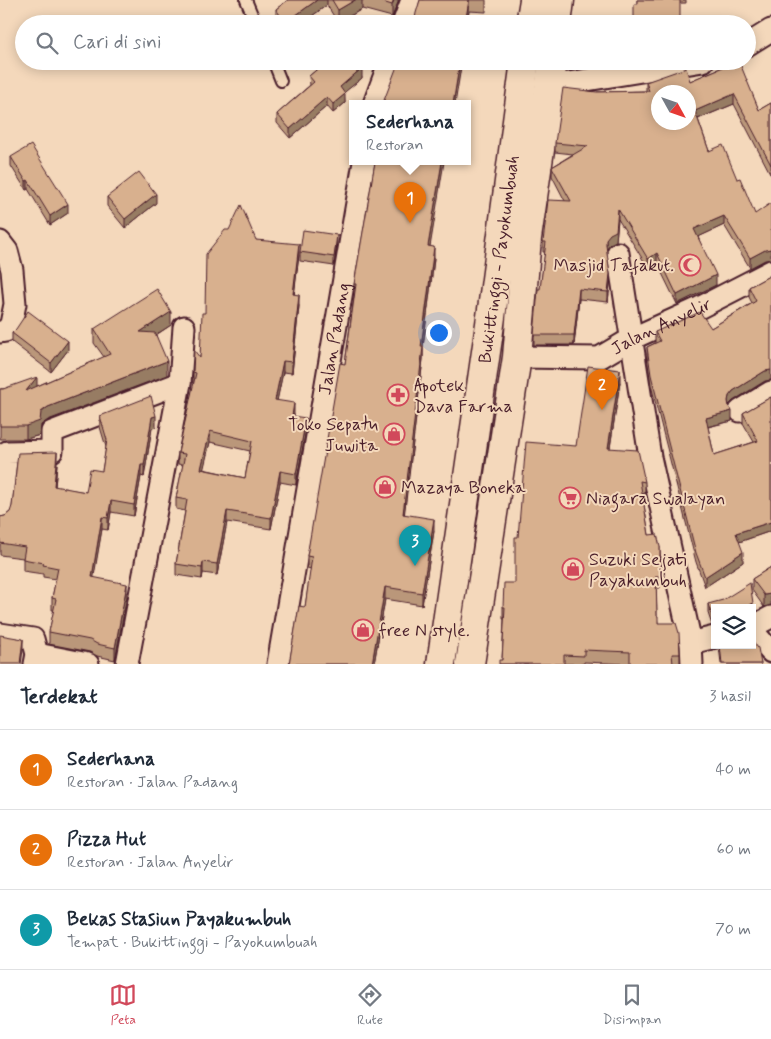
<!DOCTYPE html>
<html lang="id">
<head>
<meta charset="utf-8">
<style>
  body { margin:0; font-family:Mynerve,sans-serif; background:#f2f2f3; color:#1f2937 }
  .controls { position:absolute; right:15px; bottom:15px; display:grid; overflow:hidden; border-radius:0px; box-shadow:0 2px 12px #0003 }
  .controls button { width:45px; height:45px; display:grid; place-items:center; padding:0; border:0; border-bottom:1px solid #e0e1e3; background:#fff; color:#1f2937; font:25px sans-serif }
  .compass { position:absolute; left:651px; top:85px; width:45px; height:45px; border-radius:50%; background:#fff; box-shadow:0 2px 12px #0003; rotate:130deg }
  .you { position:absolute; left:438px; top:332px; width:18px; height:18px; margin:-12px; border:4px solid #fff; border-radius:50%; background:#1a73e8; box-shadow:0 0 0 8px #1a73e833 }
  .badge { display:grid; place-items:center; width:32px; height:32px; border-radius:50%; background:#d1495b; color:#fff; font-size:16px; font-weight:700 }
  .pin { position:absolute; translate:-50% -41px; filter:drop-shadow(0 1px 2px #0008) }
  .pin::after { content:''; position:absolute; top:26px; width:18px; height:15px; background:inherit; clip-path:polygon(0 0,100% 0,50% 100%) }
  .popup { position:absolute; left:349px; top:100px; width:122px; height:65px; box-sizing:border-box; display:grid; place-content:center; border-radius:0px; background:#fff; filter:drop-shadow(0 1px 4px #0005); font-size:16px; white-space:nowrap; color:#747a83 }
  .popup b { font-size:19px; color:#1f2937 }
  .popup::after { content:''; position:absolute; left:50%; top:100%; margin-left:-10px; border:10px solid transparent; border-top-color:#fff }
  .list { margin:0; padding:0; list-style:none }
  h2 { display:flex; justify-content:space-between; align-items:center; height:65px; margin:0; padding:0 20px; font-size:21px }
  h2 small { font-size:16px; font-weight:400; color:#747a83 }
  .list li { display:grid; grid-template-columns:32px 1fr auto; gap:15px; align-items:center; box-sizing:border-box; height:80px; padding:0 20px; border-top:1px solid #e0e1e3 }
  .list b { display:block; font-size:19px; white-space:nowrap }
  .list p { margin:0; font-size:16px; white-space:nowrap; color:#747a83 }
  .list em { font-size:16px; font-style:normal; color:#747a83 }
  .icon { flex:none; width:28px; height:28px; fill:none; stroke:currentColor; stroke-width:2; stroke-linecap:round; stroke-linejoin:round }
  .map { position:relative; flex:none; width:771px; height:664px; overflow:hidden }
  .search { position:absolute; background:#fff; box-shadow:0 2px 12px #0003; left:15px; right:15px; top:15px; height:55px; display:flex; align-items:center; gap:12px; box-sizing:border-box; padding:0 18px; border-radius:28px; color:#747a83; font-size:19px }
  .sheet { height:305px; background:#fff }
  nav { display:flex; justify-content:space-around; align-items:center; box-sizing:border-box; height:70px; border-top:1px solid #e0e1e3; background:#fff; font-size:14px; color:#747a83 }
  nav a { display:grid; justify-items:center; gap:2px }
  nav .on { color:#d1495b }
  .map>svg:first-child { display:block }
</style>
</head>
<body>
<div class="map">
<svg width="771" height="664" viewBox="0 0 771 664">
  <rect width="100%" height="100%" fill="#f4d8bb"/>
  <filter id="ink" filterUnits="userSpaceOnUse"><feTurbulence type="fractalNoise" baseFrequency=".02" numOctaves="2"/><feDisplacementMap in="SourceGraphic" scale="10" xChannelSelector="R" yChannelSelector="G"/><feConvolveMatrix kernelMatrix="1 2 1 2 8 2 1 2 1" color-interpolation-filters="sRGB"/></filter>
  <g filter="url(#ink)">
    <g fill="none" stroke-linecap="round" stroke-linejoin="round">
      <g stroke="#4a1f2b" stroke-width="14">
        <g id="service">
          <polyline points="246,0 256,24"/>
          <polyline points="273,61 281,81"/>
        </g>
      </g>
      <g stroke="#4a1f2b" stroke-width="25">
        <g id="minor">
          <polyline points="403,24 412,0"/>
          <polyline points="747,45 771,30"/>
          <polyline points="550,86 703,61"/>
          <polyline points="374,104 390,61"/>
          <polyline points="0,242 7,251 12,270 15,304 11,324 6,331 0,332"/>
          <polyline points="618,253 650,457 691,643 692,664"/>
          <path id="s1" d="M517,357L599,358L631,339L695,310L771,271"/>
          <polyline points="740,411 771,392"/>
          <polyline points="0,516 7,452 52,451 52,432 180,383"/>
          <polyline points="752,627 771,617"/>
          <polyline points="752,630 771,652"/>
          <polyline points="0,634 33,639 37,654 35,664"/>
          <polyline points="691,643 715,637"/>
          <polyline points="37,654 88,664"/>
          <polyline points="127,664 180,383 184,327"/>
          <path id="s2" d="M278,664L364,162"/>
        </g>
      </g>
      <g stroke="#4a1f2b" stroke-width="31">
        <g id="trunk">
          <polyline points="530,24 534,0"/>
          <polyline points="557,24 560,0"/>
          <path id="s3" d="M441,664L491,317L525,61"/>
          <polyline points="470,664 517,357 527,238 553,61"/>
        </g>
      </g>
      <use href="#service" stroke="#f4d8bb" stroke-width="10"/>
      <use href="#minor" stroke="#f4d8bb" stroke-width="21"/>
      <use href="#trunk" stroke="#f4d8bb" stroke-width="28"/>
    </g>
    <g fill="#ba977a" stroke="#4a1f2b" fill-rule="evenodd">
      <polygon points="288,0 399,0 392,17 362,9 338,23 327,5 301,24 277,24 276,21 276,9"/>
      <polygon points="420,0 486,0 486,12 469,11 467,24 414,24"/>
      <polygon points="637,0 686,0 686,3 637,4"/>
      <polygon points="325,61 357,61 362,78 344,92 345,103 333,113 327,106 290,138 277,123 277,114 310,85 309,76 326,62"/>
      <polygon points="737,61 759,110 771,103 771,175 734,104 698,119 709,151 765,260 750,268 724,225 698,237 716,285 677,304 657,263 648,268 618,219 616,241 610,244 606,249 610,284 608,302 579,299 574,345 534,345 534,335 545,252 543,252 543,242 565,201 552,176 552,167 573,154 555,152 555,143 597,92 646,91 646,82 690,81"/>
      <polygon points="11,157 68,213 50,225 28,189 26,190 11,166"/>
      <polygon points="107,197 156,203 125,228 107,206"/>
      <path d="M256,240L299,255L294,294L299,306L292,373L283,372L277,400L294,414V416L306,429L296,485L280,482L271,529L227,522L217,575L203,573L202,579L176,575V564L185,511L176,509V498L183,465L178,464V453L194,383H193V372L200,358L205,313ZM210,442L250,451L245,478L203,469Z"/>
      <polygon points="337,244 334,266 300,261 300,252"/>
      <polygon points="430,247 434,259 423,347 423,359 404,514 434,531 422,605 385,599 374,664 289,664 305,607 311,569 307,568 307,556 345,364 354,296 354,284"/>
      <polygon points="771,275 765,381 733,401 729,406 732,421 708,427 714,455 754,442 743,423 743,413 771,397 771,531 739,542 743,562 705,587 696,562 651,385 647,357 647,347 655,343 655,332 711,328 752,303 749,297 749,287"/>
      <polygon points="171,325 156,335 167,375 48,420 41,425 40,435 26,439 0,439 0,389 37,386 104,357 94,343 94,329"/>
      <polygon points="12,333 68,350 51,372 12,342"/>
      <polygon points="620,382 610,448 645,482 645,494 642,493 649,535 660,547 660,588 656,588 657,616 658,623 680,654 680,664 627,664 584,662 584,664 499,664 502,660 504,619 503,619 503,607 515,583 576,446"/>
      <polygon points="100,416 156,427 152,428 144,477 141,476 134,516 111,512 108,530 102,529 93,577 127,596 115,660 97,656 90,652 49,644 49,632 54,610 52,610 52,598 56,579 43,577 43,574 23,571 23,558 0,555 0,517 5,516 10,512 57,464 55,487 86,492 102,471 106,447 100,427"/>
      <polygon points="771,567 764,607 752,590 752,579"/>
      <polygon points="708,604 753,612 715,608 715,625 712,625 708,613"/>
      <polygon points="719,645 752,645 761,664 721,664"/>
    </g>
    <g fill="#977b63" stroke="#4a1f2b">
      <polygon points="317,0 327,0 327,5 301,24 285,24 285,23"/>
      <polygon points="355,0 362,0 362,9 338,23 338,10"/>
      <polygon points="394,0 399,0 392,17 392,5"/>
      <polygon points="469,0 469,11 467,24 465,24"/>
      <polygon points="460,61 462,61 455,104 453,104"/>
      <polygon points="362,68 362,78 340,96 340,87"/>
      <polygon points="345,94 345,103 333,113 333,104"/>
      <polygon points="734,94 734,104 695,120 695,111"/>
      <polygon points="327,97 327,106 290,138 290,129"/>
      <polygon points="442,162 444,162 428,259 428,246"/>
      <polygon points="28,180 28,189 26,190 26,181"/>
      <polygon points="156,194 156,203 125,228 125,219"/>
      <polygon points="68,204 68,213 50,225 50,216"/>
      <polygon points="618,209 618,219 616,241 610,244 606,249 606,255 606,239"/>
      <polygon points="724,216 724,225 694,239 694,229"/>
      <polygon points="337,235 337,244 334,266 334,257"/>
      <polygon points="299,244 299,255 293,305 293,294"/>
      <polygon points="434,247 434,259 423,347 423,359 403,526 403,514 421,347"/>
      <polygon points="771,249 771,259 765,260 750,268 750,258 765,250"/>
      <polygon points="657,253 657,263 648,268 648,259"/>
      <polygon points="610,274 610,284 608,302 608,292"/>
      <polygon points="716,275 716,285 677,304 677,295"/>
      <polygon points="579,289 579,299 574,345 574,335"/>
      <polygon points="299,295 299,306 292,373 292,362"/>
      <polygon points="171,312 171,325 140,345 140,332"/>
      <polygon points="68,341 68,350 51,372 51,363"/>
      <polygon points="167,361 167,375 48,420 41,425 40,435 26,439 26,426 48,407"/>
      <polygon points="283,361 283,372 275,411 275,400"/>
      <polygon points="620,370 620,382 608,460 608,448"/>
      <polygon points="771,370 771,380 765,381 733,401 729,405 728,401 729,396 733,391 765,371"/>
      <polygon points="37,377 37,391 26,391"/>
      <polygon points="294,403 294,414 292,427 292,416"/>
      <polygon points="732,411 732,421 706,427 706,418"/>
      <polygon points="156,416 156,427 152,428 144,477 144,465 152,417"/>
      <polygon points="306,418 306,429 296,485 296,474"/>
      <polygon points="210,431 210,442 201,480 201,469"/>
      <polygon points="57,452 57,464 54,498 54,486"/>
      <polygon points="141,465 141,476 134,516 134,505"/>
      <polygon points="280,471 280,482 271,529 271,518"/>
      <polygon points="111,501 111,512 108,530 108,518"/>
      <polygon points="227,511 227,522 217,575 217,564"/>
      <polygon points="102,517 102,529 92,588 92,577"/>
      <polygon points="434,519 434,531 422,605 422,593"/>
      <polygon points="771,522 771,531 736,543 736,533"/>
      <polygon points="743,552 743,562 705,587 705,577"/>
      <polygon points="203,562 203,573 202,579 202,568"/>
      <polygon points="127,584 127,596 115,660 115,648"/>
      <polygon points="385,587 385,599 374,664 372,664"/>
      <polygon points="771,594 771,605 764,607 764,595"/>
      <polygon points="753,603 753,612 752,613 752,608 746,608"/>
      <polygon points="23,639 23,650 21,664 20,664"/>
    </g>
    <g fill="#d8b08e" stroke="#4a1f2b" fill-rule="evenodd">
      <polygon points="288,0 317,0 285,23 276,9"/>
      <polygon points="332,0 355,0 338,10"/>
      <polygon points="376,0 394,0 392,5"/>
      <polygon points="420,0 469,0 465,24 414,24 416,13"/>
      <polygon points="637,0 680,0 680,24 634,24 634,4 637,4"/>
      <polygon points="327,61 357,61 362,68 340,87 345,94 333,104 327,97 290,129 277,114 314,82 309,76"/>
      <polygon points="399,61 460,61 453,104 381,104 381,103 383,103"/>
      <path d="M737,61H739L759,110L771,103V165L734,94L695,111L709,151L723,145L737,179L740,178L755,214L771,203V249L765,250L750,258L724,216L694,229L716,275L677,295L657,253L648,259L618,209L616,231L610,234L606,239V245L610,274L608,292L579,289L574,335H534L538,289H540L546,242H543L548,200L571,201L552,167L588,146L555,143L563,88L597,92L649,91L646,82L686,68L690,81ZM658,92H688V122H658Z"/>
      <polygon points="31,145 68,204 50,216 28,180 26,181 11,157"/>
      <polygon points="375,162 442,162 428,246 434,247 421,347 423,347 403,514 434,519 422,593 385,587 372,664 289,664 299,606 305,607 312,557 307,556 340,363 345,364 356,284 354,284"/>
      <polygon points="139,172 156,194 125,219 107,197"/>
      <path d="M241,205L256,240L299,244L293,294L299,295L292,362L283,361L275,400L294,403L292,416L306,418L296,474L280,471L271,518L227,511L217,564L203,562L202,568L176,564L187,500L176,498L185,454L178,453L196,373L193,372L194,350L200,358L202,313H205L206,254L225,230H229ZM210,431L252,441L245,478L201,469Z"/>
      <polygon points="303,230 337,235 334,257 300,252"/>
      <polygon points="771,275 771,370 765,371 733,391 729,396 728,401 729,407 732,411 706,418 714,455 758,441 743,413 771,397 771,522 736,533 743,552 705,577 696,553 651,375 647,347 660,341 655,332 700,312 711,328 756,301 749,287"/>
      <polygon points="157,289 171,312 140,332 155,333 167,361 48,407 41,412 40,421 26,426 0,426 0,389 3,389 37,377 26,391 110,354 94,329"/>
      <polygon points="28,311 68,341 51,363 12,333 16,329"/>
      <polygon points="588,366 620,370 608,448 638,450 645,482 640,481 649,535 657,534 660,547 660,576 656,576 657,616 658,616 658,623 676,623 679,633 680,654 672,654 673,664 630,664 630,652 584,650 584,656 564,655 564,664 499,664 499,660 502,660 505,607 503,607 504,583 515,583 515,537 518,537 526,442 576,446"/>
      <polygon points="151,396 156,416 152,417 144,465 141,465 134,505 111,501 108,518 102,517 92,577 127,584 115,648 97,644 90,640 49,632 56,599 52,598 58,568 43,565 44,563 23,559 25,547 0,543 0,517 5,516 10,512 12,506 18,453 57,452 54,486 86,492 90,469 102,471 107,440 100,416"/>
      <polygon points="771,567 771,594 764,595 752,579"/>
      <polygon points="750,583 753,603 746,608 715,608 715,616 712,616 708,604 723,600"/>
      <polygon points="0,635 23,639 20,664 0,664"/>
      <polygon points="752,640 758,648 761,664 722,664 720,645 752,645"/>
    </g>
  </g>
  <defs>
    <g id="mosque-ring" transform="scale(1.125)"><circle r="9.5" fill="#f4d8bb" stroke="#d1495b" stroke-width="1.5"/><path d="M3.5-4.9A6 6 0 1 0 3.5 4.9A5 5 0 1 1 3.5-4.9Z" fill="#d1495b"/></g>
    <g id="pharmacy-ring" transform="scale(1.125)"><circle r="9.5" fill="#f4d8bb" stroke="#d1495b" stroke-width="1.5"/><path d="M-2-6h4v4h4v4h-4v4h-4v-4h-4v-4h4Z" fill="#d1495b"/></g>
    <g id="shop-ring" transform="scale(1.125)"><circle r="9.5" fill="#f4d8bb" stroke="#d1495b" stroke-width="1.5"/><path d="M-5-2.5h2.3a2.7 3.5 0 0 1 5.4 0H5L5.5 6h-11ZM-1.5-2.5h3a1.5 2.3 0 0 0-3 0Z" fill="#d1495b"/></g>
    <g id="supermarket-ring" transform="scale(1.125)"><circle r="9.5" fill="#f4d8bb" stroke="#d1495b" stroke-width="1.5"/><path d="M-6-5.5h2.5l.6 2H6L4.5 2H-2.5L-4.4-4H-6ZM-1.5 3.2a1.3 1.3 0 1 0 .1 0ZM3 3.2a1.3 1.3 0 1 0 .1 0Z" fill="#d1495b"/></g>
  </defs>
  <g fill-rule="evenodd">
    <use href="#mosque-ring" x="690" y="265"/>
    <use href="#pharmacy-ring" x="398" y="395"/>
    <use href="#shop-ring" x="394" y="434"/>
    <use href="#shop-ring" x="385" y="487"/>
    <use href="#supermarket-ring" x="570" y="498"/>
    <use href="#shop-ring" x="573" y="569"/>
    <use href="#shop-ring" x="363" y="630"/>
  </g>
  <g text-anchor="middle" stroke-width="4" stroke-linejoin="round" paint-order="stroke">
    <g font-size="18" fill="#4a1f2b" stroke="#f4d8bb">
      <text dy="6" stroke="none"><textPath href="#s3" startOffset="409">Bukittinggi - Payokumbuah</textPath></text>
      <text dy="6" stroke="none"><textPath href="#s1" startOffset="152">Jalan Anyelir</textPath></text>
      <text dy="6" stroke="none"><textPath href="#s2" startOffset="330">Jalan Padang</textPath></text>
    </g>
    <g font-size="18" fill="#4a1f2b" stroke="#f4d8bb" text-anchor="start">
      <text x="674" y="271" text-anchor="end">Masjid Tafakut.</text>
      <text x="414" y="391">Apotek<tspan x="414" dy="21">Dava Farma</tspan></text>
      <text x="378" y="430" text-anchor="end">Toko Sepatu<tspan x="378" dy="21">Juwita</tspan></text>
      <text x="401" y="493">Mazaya Boneka</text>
      <text x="586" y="504">Niagara Swalayan</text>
      <text x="589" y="565">Suzuki Sejati<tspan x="589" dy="21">Payakumbuh</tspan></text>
      <text x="379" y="636">free N style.</text>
    </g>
  </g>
</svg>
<div class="controls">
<button><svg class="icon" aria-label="layers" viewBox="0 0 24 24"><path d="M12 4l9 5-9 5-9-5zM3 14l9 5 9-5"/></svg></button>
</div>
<svg class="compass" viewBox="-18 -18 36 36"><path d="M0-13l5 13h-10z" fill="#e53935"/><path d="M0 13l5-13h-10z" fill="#747a83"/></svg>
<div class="you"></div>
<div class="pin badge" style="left:410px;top:223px;background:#e8710a">1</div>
<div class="popup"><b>Sederhana</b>Restoran</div>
<div class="pin badge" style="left:602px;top:410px;background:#e8710a">2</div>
<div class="pin badge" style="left:415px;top:566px;background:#0f9aa8">3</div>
<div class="search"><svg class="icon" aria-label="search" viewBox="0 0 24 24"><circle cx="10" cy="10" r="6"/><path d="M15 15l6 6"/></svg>Cari di sini</div>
</div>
<section class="sheet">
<h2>Terdekat<small>3 hasil</small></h2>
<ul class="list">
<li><span class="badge" style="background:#e8710a">1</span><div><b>Sederhana</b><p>Restoran · Jalan Padang</p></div><em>40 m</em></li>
<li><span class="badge" style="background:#e8710a">2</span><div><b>Pizza Hut</b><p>Restoran · Jalan Anyelir</p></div><em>60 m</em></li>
<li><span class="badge" style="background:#0f9aa8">3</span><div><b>Bekas Stasiun Payakumbuh</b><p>Tempat · Bukittinggi - Payokumbuah</p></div><em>70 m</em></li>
</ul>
</section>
<nav>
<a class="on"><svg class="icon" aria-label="map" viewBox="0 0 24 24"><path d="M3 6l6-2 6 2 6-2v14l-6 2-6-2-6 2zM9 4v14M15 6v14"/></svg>Peta</a>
<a><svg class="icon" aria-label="directions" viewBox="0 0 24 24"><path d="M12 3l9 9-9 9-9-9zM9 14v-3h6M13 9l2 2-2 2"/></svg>Rute</a>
<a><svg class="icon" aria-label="saved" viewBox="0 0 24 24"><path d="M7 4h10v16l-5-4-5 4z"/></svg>Disimpan</a>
</nav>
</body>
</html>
